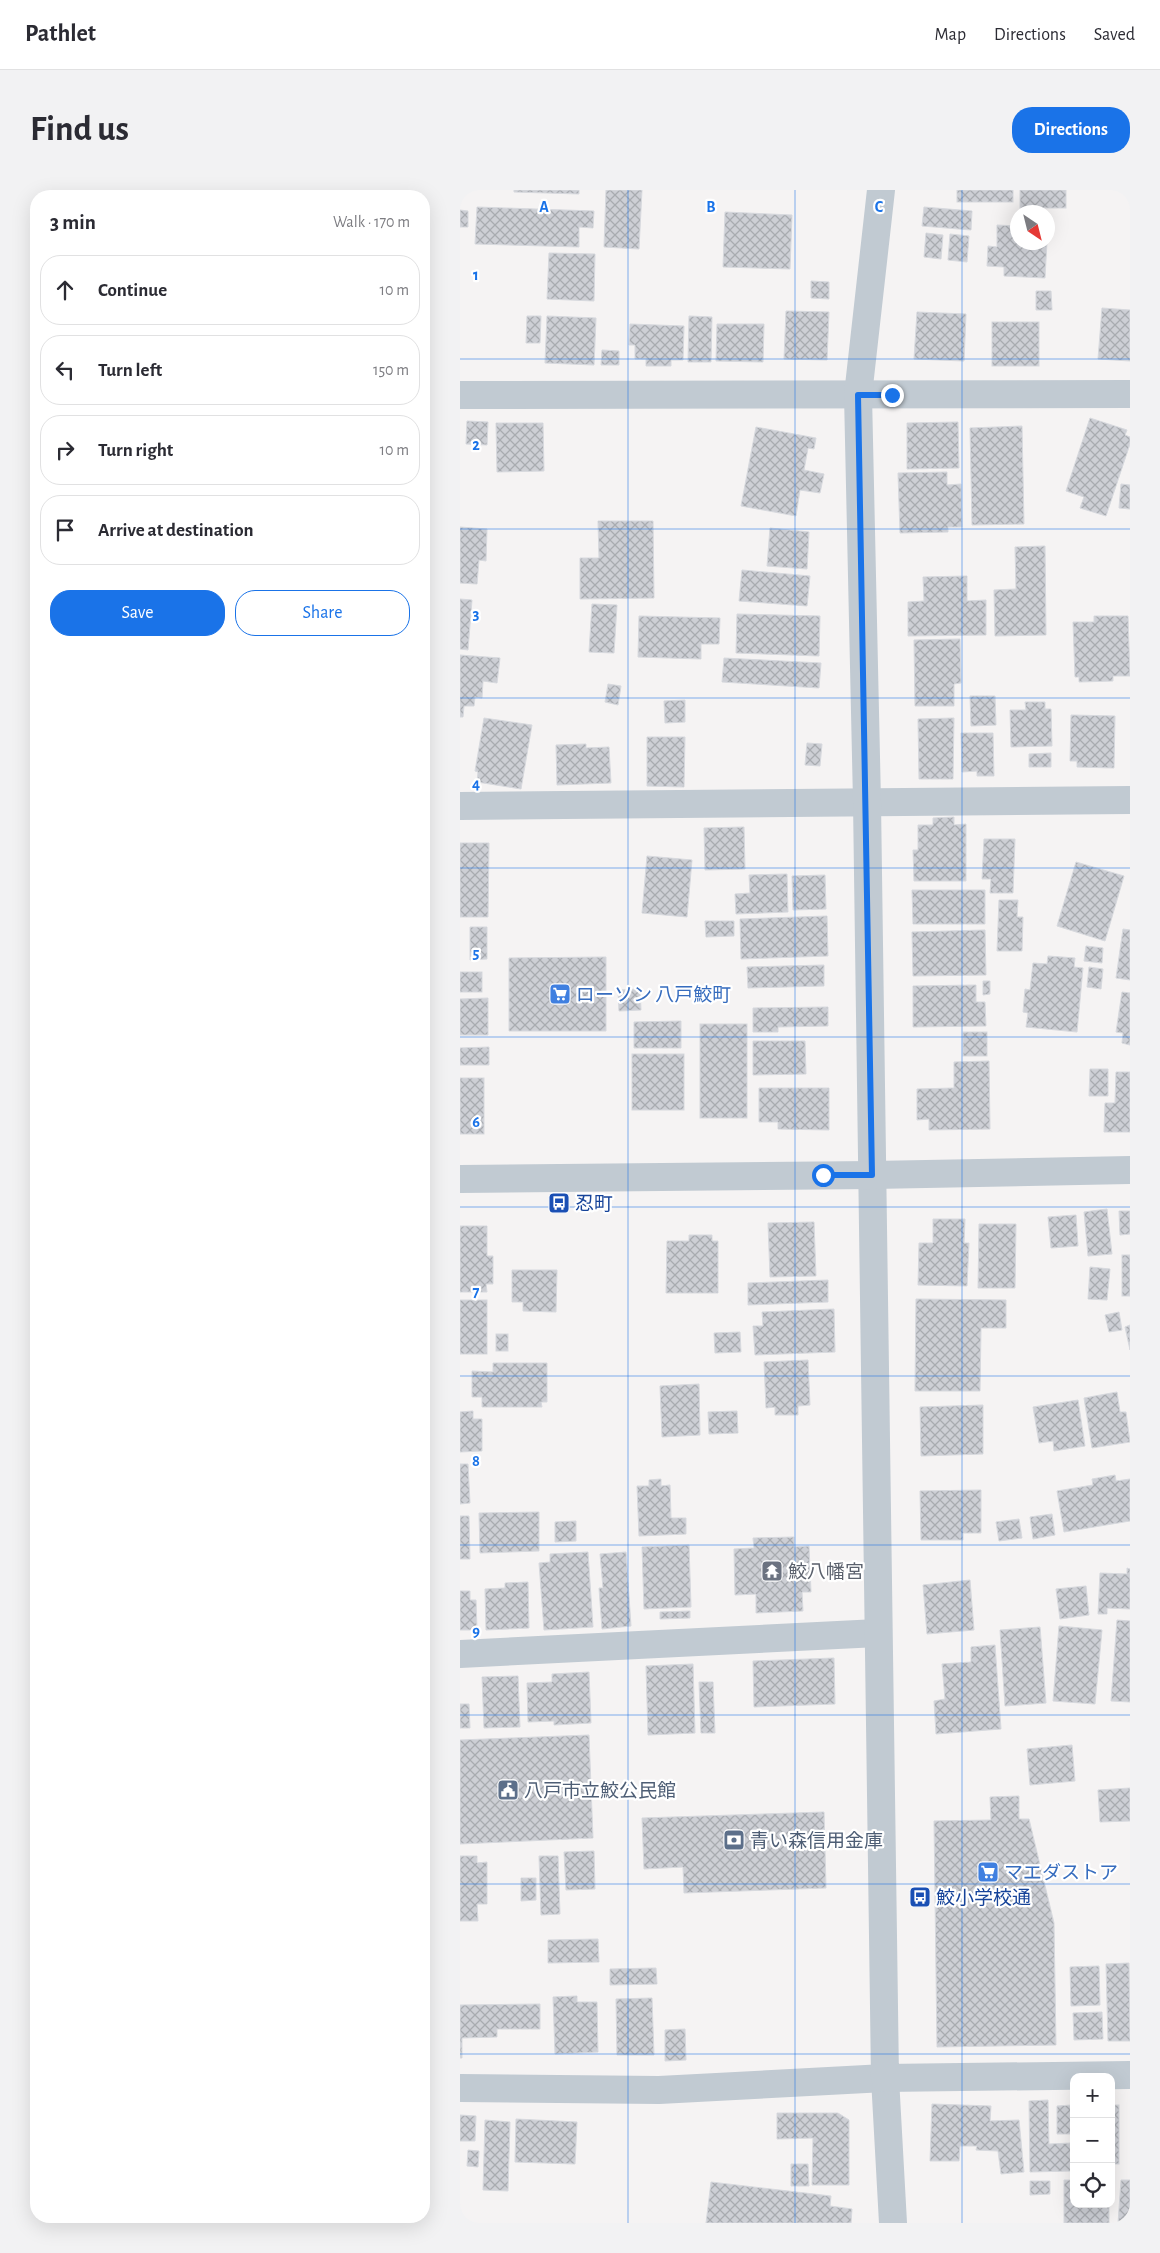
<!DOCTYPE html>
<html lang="en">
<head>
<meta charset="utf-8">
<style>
  body { margin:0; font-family:"Alegreya Sans","Noto Sans JP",sans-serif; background:#f2f2f3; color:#2b2b33 }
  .controls { position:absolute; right:15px; bottom:15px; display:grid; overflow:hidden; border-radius:10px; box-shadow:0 5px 20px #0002 }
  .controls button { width:45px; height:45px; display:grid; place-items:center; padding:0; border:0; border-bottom:1px solid #e1e1e2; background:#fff; color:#2b2b33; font:25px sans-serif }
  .compass { position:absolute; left:550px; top:15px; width:45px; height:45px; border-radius:50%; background:#fff; box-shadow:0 5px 20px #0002; rotate:145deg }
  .stop { position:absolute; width:15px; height:15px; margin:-11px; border:4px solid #1a73e8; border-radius:50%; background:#fff }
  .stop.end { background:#1a73e8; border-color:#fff; box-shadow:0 1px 5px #0008 }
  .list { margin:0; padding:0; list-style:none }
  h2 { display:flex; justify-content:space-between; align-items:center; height:65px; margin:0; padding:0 20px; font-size:21px }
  h2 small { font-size:16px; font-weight:400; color:#7c7c81 }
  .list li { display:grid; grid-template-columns:32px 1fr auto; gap:15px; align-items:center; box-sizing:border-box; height:70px; margin:0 10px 10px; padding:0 10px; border:1px solid #e1e1e2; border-radius:20px }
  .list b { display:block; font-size:19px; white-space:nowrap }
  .list em { font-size:16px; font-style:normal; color:#7c7c81 }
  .actions { display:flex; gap:10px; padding:15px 20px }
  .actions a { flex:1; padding:11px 0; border:1px solid #1a73e8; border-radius:20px; text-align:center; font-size:18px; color:#1a73e8 }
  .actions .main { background:#1a73e8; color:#fff }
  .icon { flex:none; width:28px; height:28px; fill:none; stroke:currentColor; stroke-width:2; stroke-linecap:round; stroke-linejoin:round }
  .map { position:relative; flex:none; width:670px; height:2033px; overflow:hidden; border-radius:20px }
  header { display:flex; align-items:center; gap:30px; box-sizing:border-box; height:70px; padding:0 25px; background:#fff; border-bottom:1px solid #e1e1e2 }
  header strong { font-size:24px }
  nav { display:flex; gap:28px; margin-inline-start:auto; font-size:18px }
  .intro { display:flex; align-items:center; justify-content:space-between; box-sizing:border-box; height:120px; padding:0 30px }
  h1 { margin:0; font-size:35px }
  .button { padding:12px 22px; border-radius:20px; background:#1a73e8; color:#fff; font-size:18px; font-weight:700 }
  main { display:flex; gap:30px; padding:0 30px }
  aside { flex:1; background:#fff; border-radius:20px; box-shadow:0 5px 20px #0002 }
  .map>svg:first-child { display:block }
</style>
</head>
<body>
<header>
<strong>Pathlet</strong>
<nav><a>Map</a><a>Directions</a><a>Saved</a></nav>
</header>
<div class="intro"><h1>Find us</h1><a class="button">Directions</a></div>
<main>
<aside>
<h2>3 min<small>Walk · 170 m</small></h2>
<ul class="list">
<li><svg class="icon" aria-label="ahead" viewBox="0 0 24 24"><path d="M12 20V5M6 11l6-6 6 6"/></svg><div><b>Continue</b></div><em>10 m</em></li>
<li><svg class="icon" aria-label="left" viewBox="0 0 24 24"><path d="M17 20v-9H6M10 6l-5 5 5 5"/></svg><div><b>Turn left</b></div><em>150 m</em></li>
<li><svg class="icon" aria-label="right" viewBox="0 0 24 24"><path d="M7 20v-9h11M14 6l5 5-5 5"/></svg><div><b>Turn right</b></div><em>10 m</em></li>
<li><svg class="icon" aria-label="arrive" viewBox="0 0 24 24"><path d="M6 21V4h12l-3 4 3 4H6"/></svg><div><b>Arrive at destination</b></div></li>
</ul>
<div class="actions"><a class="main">Save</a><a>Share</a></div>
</aside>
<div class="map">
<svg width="670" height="2033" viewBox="0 0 670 2033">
  <defs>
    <pattern id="building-cross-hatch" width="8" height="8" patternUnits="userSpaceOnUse" patternTransform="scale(1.25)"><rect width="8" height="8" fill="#cdcfd5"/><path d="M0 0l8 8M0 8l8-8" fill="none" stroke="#a8abb0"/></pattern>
  </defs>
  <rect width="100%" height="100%" fill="#f5f3f3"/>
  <g fill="url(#building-cross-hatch)" stroke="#d7d9de">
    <polygon points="54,0 119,0 119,4 54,2"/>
    <polygon points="146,0 182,0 179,59 144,57"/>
    <rect x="497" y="0" width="56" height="12"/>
    <rect x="560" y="0" width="46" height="18"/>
    <polygon points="17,17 134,21 133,38 119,37 119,57 15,54"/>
    <polygon points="464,17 512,21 511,40 462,36"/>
    <polygon points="0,20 8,21 8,37 0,37"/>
    <polygon points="265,22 332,25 330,79 263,77"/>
    <polygon points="537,35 558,36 558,52 587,52 585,88 544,86 544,77 527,76 528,56 537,57"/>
    <polygon points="466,43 483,45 481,69 464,67"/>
    <polygon points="490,44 509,46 507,72 488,70"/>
    <polygon points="89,63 135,64 134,111 87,109"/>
    <polygon points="351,91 369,92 369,109 351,108"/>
    <polygon points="576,101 591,101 592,120 576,120"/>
    <polygon points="642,118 670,120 670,171 638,169"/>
    <polygon points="326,121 369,122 367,170 324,169"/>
    <polygon points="457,122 506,124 504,171 454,169"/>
    <polygon points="67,126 81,126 80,153 66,153"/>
    <polygon points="87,126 136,128 134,175 85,173"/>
    <polygon points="229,126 252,127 251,172 228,172"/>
    <rect x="532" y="132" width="47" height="44"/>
    <polygon points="170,134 224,136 223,170 211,170 211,176 186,176 186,169 175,169 175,155 169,155"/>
    <polygon points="257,134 304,134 303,172 256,171"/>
    <polygon points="142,160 159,161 159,175 141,175"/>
    <polygon points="630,228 667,240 665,245 670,247 670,254 646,326 620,318 624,307 606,301"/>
    <polygon points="7,231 28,232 27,255 6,254"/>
    <polygon points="498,232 499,278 447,279 447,233"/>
    <polygon points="36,233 83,233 84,281 37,282"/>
    <polygon points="562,236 564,334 512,335 510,238"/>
    <polygon points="296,237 356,248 354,259 348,258 344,280 364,284 360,303 340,300 336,326 281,316"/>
    <polygon points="487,282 487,295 501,294 502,337 488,337 488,342 440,343 438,283"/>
    <polygon points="661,294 670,295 670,319 659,318"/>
    <polygon points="138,331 193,331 194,408 120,409 120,368 139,368"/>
    <polygon points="0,337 27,339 26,371 19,370 17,394 0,393"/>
    <polygon points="310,338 349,342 347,379 307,376"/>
    <polygon points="585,356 586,445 535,446 534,400 556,399 555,357"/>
    <polygon points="282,380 350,386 347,416 279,411"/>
    <polygon points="507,386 507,411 526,410 526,445 448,446 448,412 464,411 463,387"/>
    <polygon points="0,409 12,410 8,460 0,459"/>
    <polygon points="132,414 157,415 154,463 129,462"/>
    <polygon points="277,424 360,426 359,466 276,463"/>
    <polygon points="179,426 260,428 259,454 241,454 241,469 178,467"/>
    <polygon points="634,426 668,426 670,486 653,486 653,491 619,492 619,487 615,487 613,432 634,432"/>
    <polygon points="500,449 501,493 494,494 494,516 455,516 454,450"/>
    <polygon points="0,465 40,468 37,493 23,491 22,508 15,507 14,516 4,516 3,527 0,527"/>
    <polygon points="264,468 361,473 359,498 262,492"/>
    <polygon points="148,494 161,496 158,515 145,512"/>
    <polygon points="510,506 535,506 536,535 511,536"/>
    <polygon points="225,510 225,532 205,533 204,511"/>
    <polygon points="565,512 585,512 585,519 591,519 592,556 551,557 550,520 566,520"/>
    <polygon points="611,525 655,526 654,578 617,577 617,571 610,571"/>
    <polygon points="24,528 72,535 61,599 17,592 18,582 15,581"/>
    <polygon points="494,528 493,589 459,589 458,529"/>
    <polygon points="501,543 533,543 534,586 517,586 517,581 502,582"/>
    <polygon points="187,547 225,547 224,597 187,596"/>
    <polygon points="347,553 362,554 360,576 345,575"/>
    <polygon points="126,554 126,558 149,557 151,593 97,595 96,555"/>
    <polygon points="591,563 591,577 569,577 569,564"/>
    <polygon points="494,627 494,635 506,634 506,691 454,691 453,660 458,660 458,635 473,635 473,628"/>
    <polygon points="284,637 285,679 245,680 244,638"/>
    <polygon points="524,649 555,649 553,703 530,703 531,689 522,689"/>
    <polygon points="0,653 29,653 28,727 0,727"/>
    <polygon points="187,666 232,670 227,727 182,723"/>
    <polygon points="616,672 664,686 645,751 597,736"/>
    <polygon points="327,684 328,722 276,724 275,704 290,703 289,685"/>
    <polygon points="365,685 366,719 333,720 332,686"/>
    <polygon points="452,700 525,700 525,734 453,734"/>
    <polygon points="539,710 558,710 557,727 563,727 562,761 537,761"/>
    <polygon points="367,726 368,766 281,769 280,729"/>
    <polygon points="245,731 274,731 274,746 246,747"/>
    <polygon points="10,737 27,737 27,769 10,770"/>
    <polygon points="663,739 670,740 670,790 656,788"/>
    <polygon points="525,740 526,785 453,786 452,742"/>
    <polygon points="626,756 643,758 642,773 624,771"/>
    <polygon points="588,766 615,768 614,777 623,778 617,842 566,837 568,823 563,822 565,799 570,800 573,773 587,774"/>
    <polygon points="146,767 146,841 49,841 49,768"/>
    <polygon points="364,775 364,796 288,798 287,777"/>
    <polygon points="629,777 643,779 641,799 627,797"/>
    <rect x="0" y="782" width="22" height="20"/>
    <polygon points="523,791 530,791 530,804 523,805"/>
    <polygon points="516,795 516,812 525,812 526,836 453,837 453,796"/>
    <polygon points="180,799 181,820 159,821 158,800"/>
    <polygon points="662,802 670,803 670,855 662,853 663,843 656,842"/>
    <polygon points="28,808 28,845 0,845 0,809"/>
    <polygon points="368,817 368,836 318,837 318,842 293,842 293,818"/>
    <polygon points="221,831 221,858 174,858 174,832"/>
    <rect x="240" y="834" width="47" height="94"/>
    <rect x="503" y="842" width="24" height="24"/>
    <polygon points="293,851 345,851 346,884 293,885"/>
    <polygon points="29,857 29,875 0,875 0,858"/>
    <rect x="172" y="864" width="52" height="56"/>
    <polygon points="529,871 530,939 469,940 469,929 457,930 457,899 494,898 494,872"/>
    <polygon points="630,879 648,879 648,906 629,906"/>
    <polygon points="656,882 670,882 670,942 644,942 645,913 655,913"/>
    <rect x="0" y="888" width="24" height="56"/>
    <polygon points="299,898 369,898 369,940 318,939 318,932 299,932"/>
    <polygon points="647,1019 652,1064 628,1066 624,1022"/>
    <polygon points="659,1021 670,1021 670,1044 660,1045"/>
    <polygon points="616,1025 618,1056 591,1058 588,1027"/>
    <polygon points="473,1029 505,1029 504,1053 509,1053 507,1096 458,1095 459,1053 473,1053"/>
    <polygon points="354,1032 356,1086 310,1087 308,1033"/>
    <polygon points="519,1034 556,1034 555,1098 518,1098"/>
    <polygon points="0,1036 27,1036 27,1066 33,1066 33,1094 26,1094 27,1102 0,1102"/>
    <polygon points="229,1045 252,1045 252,1051 258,1051 258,1103 206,1103 207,1051 229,1051"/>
    <rect x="662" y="1065" width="8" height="41"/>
    <polygon points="630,1077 650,1079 647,1110 628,1109"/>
    <polygon points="52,1080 97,1080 96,1122 63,1121 63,1112 52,1112"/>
    <polygon points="368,1090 368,1112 288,1115 288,1093"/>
    <polygon points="456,1109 546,1110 546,1138 521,1138 520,1201 455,1201"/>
    <rect x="0" y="1110" width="27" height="54"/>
    <polygon points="374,1119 375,1162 295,1165 293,1136 303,1136 302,1122"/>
    <polygon points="659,1122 662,1140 649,1142 645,1125"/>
    <polygon points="670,1135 670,1160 665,1137"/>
    <polygon points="280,1142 281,1162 255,1163 254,1143"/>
    <rect x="36" y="1144" width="12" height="17"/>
    <polygon points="348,1170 350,1215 338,1216 338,1225 315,1225 315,1217 306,1218 304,1172"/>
    <polygon points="33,1173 87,1173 87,1212 81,1212 82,1217 22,1217 22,1207 12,1207 12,1181 33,1182"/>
    <polygon points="239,1194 240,1245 202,1247 200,1196"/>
    <polygon points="657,1202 660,1222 666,1222 670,1252 632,1258 624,1208"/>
    <polygon points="618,1210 625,1256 594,1261 593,1251 579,1253 573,1217"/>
    <polygon points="523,1215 523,1264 461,1266 460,1217"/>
    <polygon points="13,1221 13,1229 22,1229 22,1261 0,1262 0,1222"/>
    <polygon points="277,1221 278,1243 249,1244 248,1222"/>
    <polygon points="0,1274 8,1274 10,1313 0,1314"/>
    <polygon points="655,1285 656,1291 670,1289 670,1331 604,1342 597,1301 633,1295 632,1289"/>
    <polygon points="201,1289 201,1296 210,1295 211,1328 226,1328 226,1344 179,1346 177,1296 189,1296 189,1290"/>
    <polygon points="521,1300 521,1343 503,1343 503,1350 461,1350 460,1301"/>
    <polygon points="79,1322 79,1361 20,1363 19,1323"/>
    <polygon points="592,1324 595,1345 573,1349 570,1327"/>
    <polygon points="0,1326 9,1326 10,1369 0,1369"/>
    <polygon points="559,1329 562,1348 539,1351 536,1332"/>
    <polygon points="116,1331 116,1351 95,1352 95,1332"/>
    <polygon points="334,1347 334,1357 349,1356 351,1402 342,1402 343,1421 296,1423 296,1404 275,1405 274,1359 294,1358 293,1348"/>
    <polygon points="229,1355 231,1417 184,1419 182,1357"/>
    <polygon points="128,1362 133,1437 84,1440 79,1373 90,1372 90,1364"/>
    <polygon points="166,1362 171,1436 142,1439 139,1398 143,1398 140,1364"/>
    <polygon points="667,1378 670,1379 670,1419 647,1418 647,1424 638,1424 640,1383 667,1384"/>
    <polygon points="510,1390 514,1440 467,1444 463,1395"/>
    <polygon points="68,1392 69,1438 26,1440 25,1399 45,1398 45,1393"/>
    <polygon points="626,1396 629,1425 600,1429 596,1399"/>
    <polygon points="0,1401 10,1401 10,1410 16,1410 17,1440 0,1440"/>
    <polygon points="230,1421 230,1428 200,1429 200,1422"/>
    <polygon points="657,1430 670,1431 670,1512 651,1511"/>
    <polygon points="599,1436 642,1440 635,1514 593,1511"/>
    <polygon points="580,1437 586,1513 545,1516 540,1440"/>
    <polygon points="535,1455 541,1539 476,1544 474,1511 485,1509 482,1474 511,1472 511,1457"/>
    <polygon points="374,1468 375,1514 294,1517 293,1471"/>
    <polygon points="233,1474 235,1543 188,1545 186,1476"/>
    <polygon points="129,1482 131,1533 94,1535 94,1531 68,1532 67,1493 92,1492 92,1484"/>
    <polygon points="58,1486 60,1537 24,1538 22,1487"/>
    <polygon points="239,1492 253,1492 255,1543 241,1543"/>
    <polygon points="0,1514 9,1514 10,1538 0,1538"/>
    <polygon points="129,1545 133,1648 0,1654 0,1550"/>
    <polygon points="612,1555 615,1591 570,1595 567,1559"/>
    <polygon points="670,1598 670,1631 640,1632 638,1600"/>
    <polygon points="559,1606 559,1629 569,1629 594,1733 596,1855 477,1857 474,1631 531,1630 530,1607"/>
    <polygon points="364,1622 366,1698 224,1703 223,1677 184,1679 182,1628"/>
    <polygon points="134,1661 135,1699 106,1700 104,1662"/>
    <polygon points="0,1666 17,1666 17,1673 27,1672 27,1714 17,1714 18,1731 0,1731"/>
    <polygon points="79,1666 98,1666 100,1724 81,1725"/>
    <polygon points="61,1688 76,1688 76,1710 61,1711"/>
    <polygon points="138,1749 139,1772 88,1773 88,1750"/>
    <polygon points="669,1773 670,1851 648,1851 646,1774"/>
    <polygon points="639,1776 640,1815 611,1816 610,1777"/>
    <polygon points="196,1778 197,1794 150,1795 150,1779"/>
    <polygon points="117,1806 117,1812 137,1812 138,1862 95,1864 93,1807"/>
    <polygon points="192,1808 194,1865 157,1865 156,1809"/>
    <polygon points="80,1814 80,1839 37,1839 37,1847 2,1848 2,1868 0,1868 0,1815"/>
    <polygon points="642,1822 643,1849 614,1850 613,1823"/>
    <polygon points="225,1839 226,1870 205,1871 205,1840"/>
    <polygon points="588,1910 589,1954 611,1953 612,1981 570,1982 569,1911"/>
    <polygon points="472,1914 531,1916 530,1931 559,1930 564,1982 541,1984 538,1961 516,1960 517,1956 500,1956 499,1971 470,1971"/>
    <polygon points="612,1915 612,1944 597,1944 597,1916"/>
    <rect x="651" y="1915" width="8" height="59"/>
    <polygon points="317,1923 378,1923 389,1930 389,1995 352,1995 353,1948 317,1949"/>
    <polygon points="0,1925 16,1926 15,1951 0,1951"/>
    <polygon points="56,1929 117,1932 115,1974 55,1972"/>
    <polygon points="25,1930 50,1932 48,2001 23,2000"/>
    <polygon points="8,1960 19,1961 18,1977 7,1976"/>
    <polygon points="331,1974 348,1974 349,1996 331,1996"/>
    <polygon points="604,1990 614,1990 614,2014 649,2014 649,2033 604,2033"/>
    <polygon points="661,1990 670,1990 670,2033 658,2033"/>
    <polygon points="570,1991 590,1991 590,2004 570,2005"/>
    <polygon points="251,1992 371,2006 370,2016 392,2019 391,2033 246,2033"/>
  </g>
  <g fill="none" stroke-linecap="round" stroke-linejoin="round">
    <g stroke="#c1cad2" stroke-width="28">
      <polyline points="0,205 670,204"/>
      <polyline points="0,616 670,610"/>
      <polyline points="0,1464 418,1443"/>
      <polyline points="0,1898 199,1900 425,1888 433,2033"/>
    </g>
    <g stroke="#c1cad2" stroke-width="28">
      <polyline points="421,0 398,205 407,612 425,1888 670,1885"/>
      <polyline points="0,989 413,985 670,980"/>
    </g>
  </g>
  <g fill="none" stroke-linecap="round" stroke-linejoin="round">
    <polyline stroke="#1a73e8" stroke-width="6" points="363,985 412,985 398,205 432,205"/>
  </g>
  <path fill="none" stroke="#1a73e8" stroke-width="1" stroke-opacity="0.55" d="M168,0V2033M335,0V2033M502,0V2033M0,169H670M0,339H670M0,508H670M0,678H670M0,847H670M0,1017H670M0,1186H670M0,1355H670M0,1525H670M0,1694H670M0,1864H670"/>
  <defs>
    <g id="supermarket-square" transform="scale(1.125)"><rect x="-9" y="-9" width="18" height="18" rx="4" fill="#3f7fe0" stroke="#fff"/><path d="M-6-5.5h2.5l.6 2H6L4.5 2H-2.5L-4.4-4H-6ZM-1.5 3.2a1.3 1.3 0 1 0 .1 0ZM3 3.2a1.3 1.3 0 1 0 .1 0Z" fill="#fff"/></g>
    <g id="bus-square" transform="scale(1.125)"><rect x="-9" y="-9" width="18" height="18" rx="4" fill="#1a4fb4" stroke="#fff"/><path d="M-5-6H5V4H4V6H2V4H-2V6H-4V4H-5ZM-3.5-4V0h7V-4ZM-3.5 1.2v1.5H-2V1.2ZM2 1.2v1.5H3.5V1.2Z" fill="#fff"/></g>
    <g id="temple-square" transform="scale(1.125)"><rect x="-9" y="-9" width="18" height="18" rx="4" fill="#6b7280" stroke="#fff"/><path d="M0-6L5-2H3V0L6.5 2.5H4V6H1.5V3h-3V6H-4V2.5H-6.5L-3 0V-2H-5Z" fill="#fff"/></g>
    <g id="civic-square" transform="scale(1.125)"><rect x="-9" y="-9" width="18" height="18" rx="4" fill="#5c6f8a" stroke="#fff"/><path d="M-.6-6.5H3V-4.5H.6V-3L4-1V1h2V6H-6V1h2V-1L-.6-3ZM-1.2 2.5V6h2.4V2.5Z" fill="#fff"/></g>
    <g id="bank-square" transform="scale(1.125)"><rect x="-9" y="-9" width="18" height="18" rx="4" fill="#5c6f8a" stroke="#fff"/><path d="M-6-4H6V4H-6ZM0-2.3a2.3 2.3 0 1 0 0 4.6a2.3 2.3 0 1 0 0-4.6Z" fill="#fff"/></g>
  </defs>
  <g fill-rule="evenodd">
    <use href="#supermarket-square" x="100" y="804"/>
    <use href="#bus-square" x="99" y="1013"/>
    <use href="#temple-square" x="312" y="1381"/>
    <use href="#civic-square" x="48" y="1600"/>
    <use href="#bank-square" x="274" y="1650"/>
    <use href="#supermarket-square" x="528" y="1682"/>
    <use href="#bus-square" x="460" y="1707"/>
  </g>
  <g text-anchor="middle" stroke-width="4.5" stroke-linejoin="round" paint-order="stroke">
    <g font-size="19" fill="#366cbe" stroke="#fff" text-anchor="start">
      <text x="116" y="811">ローソン 八戸鮫町</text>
      <text x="544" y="1689">マエダストア</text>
    </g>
    <g font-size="19" fill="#164399" stroke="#fff" text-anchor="start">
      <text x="115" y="1020">忍町</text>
      <text x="476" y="1714">鮫小学校通</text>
    </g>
    <g font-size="19" fill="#5b616d" stroke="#fff" text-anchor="start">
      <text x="328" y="1388">鮫八幡宮</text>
    </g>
    <g font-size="19" fill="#4e5e75" stroke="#fff" text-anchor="start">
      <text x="64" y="1607">八戸市立鮫公民館</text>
      <text x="290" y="1657">青い森信用金庫</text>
    </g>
  </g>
  <g font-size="16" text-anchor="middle" font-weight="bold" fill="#1a73e8" stroke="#fff" stroke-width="4.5" stroke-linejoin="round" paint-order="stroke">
    <text x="84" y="22">A</text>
    <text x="251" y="22">B</text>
    <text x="419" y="22">C</text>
    <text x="16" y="90">1</text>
    <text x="16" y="260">2</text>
    <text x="16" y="429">3</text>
    <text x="16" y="599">4</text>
    <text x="16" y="768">5</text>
    <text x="16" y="937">6</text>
    <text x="16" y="1107">7</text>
    <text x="16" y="1276">8</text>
    <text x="16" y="1446">9</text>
  </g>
</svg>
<div class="controls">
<button>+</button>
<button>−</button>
<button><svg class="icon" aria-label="locate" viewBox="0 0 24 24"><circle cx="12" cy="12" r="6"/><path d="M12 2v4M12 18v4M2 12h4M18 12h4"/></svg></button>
</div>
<svg class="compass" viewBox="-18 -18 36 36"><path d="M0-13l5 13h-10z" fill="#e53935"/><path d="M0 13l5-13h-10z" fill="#7c7c81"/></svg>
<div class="stop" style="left:363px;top:985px"></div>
<div class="stop end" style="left:432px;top:205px"></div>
</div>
</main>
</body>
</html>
